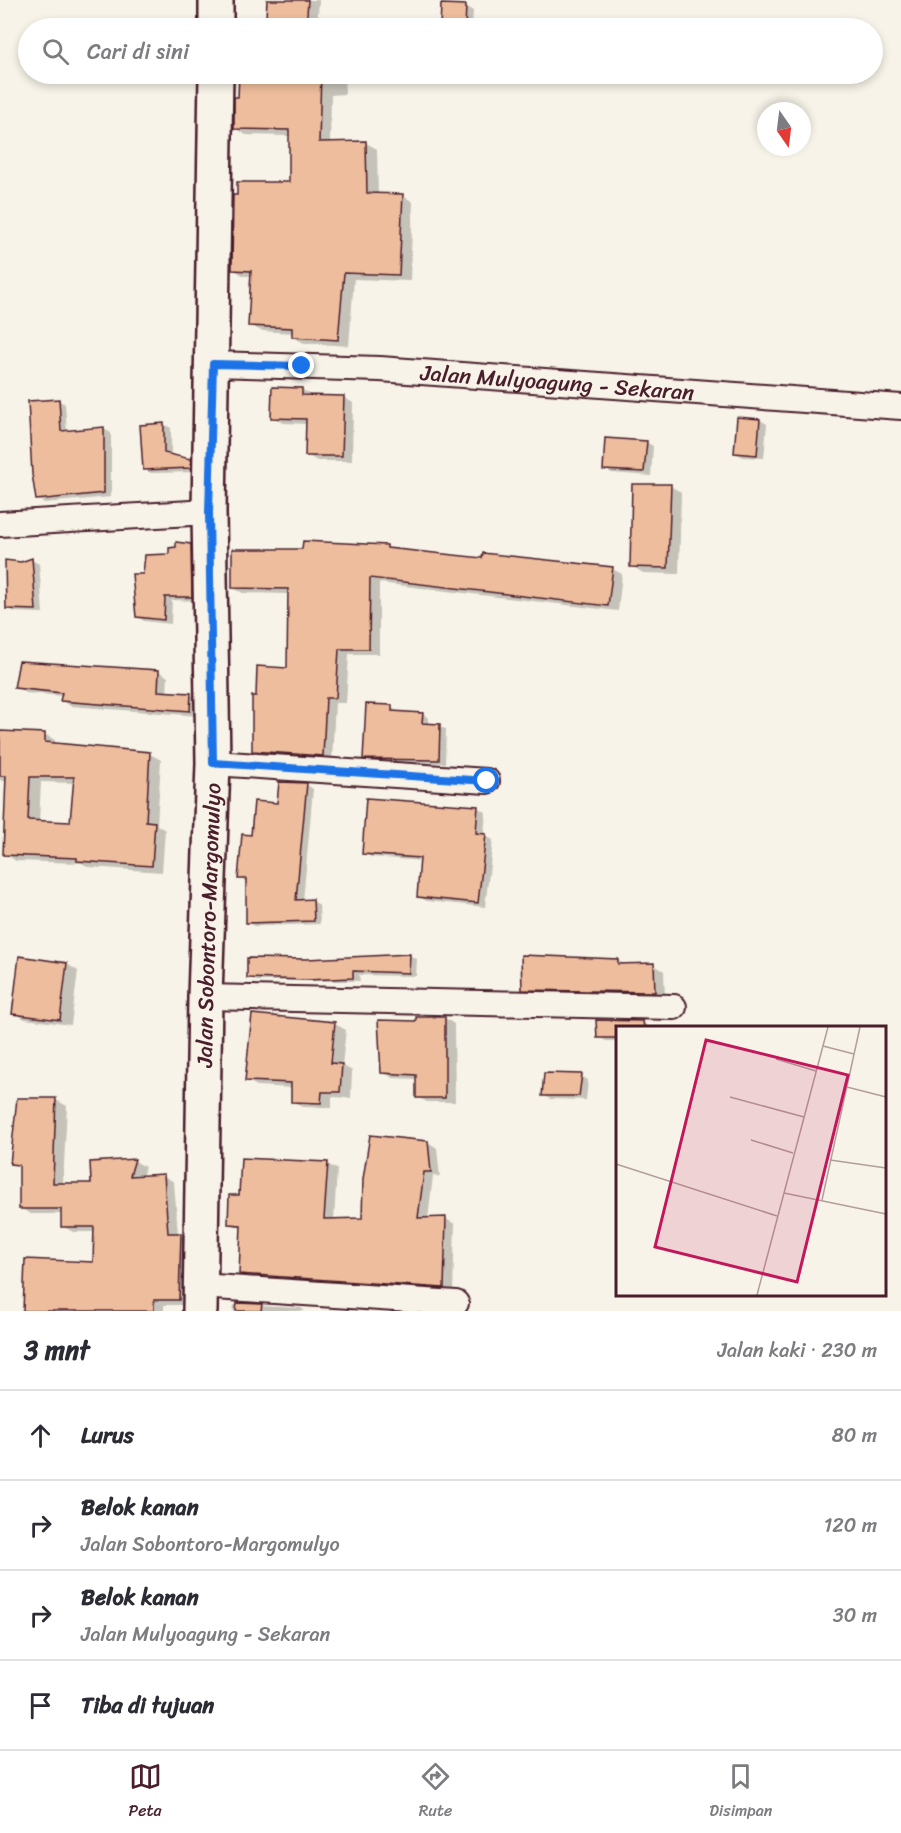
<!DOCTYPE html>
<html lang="id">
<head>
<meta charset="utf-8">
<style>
  body { margin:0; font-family:Sriracha,sans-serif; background:#f7f7f7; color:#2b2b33 }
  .compass { position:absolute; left:757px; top:102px; width:54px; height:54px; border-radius:50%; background:#fff; box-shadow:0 3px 9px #0003; rotate:166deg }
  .stop { position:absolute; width:18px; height:18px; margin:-14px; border:4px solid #1a73e8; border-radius:50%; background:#fff }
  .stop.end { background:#1a73e8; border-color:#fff; box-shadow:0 2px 6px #0008 }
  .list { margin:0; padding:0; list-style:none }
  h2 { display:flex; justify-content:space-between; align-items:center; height:78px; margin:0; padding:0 24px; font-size:26px }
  h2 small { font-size:20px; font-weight:400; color:#7c7c81 }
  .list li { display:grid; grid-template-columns:39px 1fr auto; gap:18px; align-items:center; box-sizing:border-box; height:90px; padding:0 24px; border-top:2px solid #e1e1e2 }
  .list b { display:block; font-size:22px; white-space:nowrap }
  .list p { margin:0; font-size:20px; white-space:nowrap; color:#7c7c81 }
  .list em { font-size:20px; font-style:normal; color:#7c7c81 }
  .icon { flex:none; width:33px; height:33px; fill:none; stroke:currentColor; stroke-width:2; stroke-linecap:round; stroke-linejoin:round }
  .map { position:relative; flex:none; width:901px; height:1311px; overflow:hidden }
  .search { position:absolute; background:#fff; box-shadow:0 3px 9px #0003; left:18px; right:18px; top:18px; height:66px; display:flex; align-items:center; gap:15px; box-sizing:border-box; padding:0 21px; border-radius:33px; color:#7c7c81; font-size:22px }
  .sheet { height:438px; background:#fff }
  nav { display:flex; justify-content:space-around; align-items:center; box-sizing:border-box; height:84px; border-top:2px solid #e1e1e2; background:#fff; font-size:16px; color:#7c7c81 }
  nav a { display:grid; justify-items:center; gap:3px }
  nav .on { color:#4a1f2b }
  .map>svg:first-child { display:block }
</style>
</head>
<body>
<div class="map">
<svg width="901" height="1311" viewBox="0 0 901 1311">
  <rect width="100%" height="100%" fill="#f7f3e8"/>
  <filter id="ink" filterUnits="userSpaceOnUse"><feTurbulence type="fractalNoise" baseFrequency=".0167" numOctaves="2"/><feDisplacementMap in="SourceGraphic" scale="12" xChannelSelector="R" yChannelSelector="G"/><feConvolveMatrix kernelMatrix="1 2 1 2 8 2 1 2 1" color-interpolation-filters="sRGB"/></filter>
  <g filter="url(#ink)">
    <g fill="#0003" fill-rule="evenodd">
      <polygon points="269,0 319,0 317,28 282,28 283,23 268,16"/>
      <polygon points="442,5 466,7 473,11 472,28 441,28"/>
      <polygon points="240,74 344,74 345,94 331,95 330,143 366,143 377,149 378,195 402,195 413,202 410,281 354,279 349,346 304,343 293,337 294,333 261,331 250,325 252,276 244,276 233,269 291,184 290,136 246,135 235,128"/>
      <polygon points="302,389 312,396 343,397 353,403 352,461 317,461 307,455 307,424 283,423 273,417"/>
      <polygon points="58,400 65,404 67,432 104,429 111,433 111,497 44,503 37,499"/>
      <polygon points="760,420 767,424 764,458 743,457 736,453"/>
      <polygon points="164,424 171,428 171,456 198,464 198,472 151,473 144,469"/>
      <polygon points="646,442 653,446 651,476 612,473 605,469"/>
      <polygon points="670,486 681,492 679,574 643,573 632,566"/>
      <polygon points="190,546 198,550 198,601 172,600 171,624 144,621 137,616 170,556"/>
      <polygon points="386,546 392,550 483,559 612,569 622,574 618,611 379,583 379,654 349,654 346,703 335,703 332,761 263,756 254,750 257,698 289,669 289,594 243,593 233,588 304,550"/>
      <polygon points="32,560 39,564 43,613 15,612 8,608 21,564"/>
      <polygon points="159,671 168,677 167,693 191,695 200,700 199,716 71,706 62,701 63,696 26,693 16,687"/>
      <polygon points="392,707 398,713 422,714 429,718 429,725 446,729 445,763 371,762 365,758"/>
      <path d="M0,733L44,734L55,740V745L150,754L161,760L157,825L165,830L162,872L89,867L82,863L16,861L5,854L7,782L0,780ZM41,782L75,783L72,823L39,822Z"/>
      <polygon points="280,783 307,785 313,789 303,901 313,901 319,905 320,924 254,926 247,922 246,882 240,878 252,837 278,805"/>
      <polygon points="478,808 486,812 484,835 493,840 485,907 427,901 419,897 422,861 371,857 363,853"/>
      <polygon points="409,955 417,959 416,976 359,975 360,981 256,981 249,977 307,960"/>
      <polygon points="618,961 626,965 654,965 664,971 665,998 534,995 523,989"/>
      <polygon points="67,964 78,971 71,1025 25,1019 14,1013"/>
      <polygon points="253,1016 335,1024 346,1030 342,1065 352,1071 351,1098 332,1097 332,1108 303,1107 292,1101 293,1088 257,1086 246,1080"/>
      <polygon points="445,1018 454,1024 455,1102 427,1102 417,1097 417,1079 393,1078 383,1072 417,1022"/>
      <polygon points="598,1021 643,1022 650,1028 618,1028 618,1041 606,1041 599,1037"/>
      <polygon points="581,1076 588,1080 586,1100 550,1099 543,1095"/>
      <polygon points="56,1100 67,1106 63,1184 93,1184 92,1164 135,1161 145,1167 142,1177 164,1176 174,1182 178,1234 191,1241 190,1305 164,1305 164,1311 20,1311 95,1264 95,1232 73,1232 62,1226 62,1214 31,1214 20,1208 21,1168 11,1163"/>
      <polygon points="428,1142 437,1148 440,1177 433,1176 428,1219 446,1219 455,1224 453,1292 250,1279 240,1273 243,1229 229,1223 241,1197 327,1164 337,1169 334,1220 364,1220"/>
      <polygon points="234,1305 301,1308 305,1311 233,1311"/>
    </g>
    <g fill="#edbd9d" stroke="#4a1f2b" stroke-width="1.5" fill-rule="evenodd">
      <polygon points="267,0 308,0 306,28 281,28 281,18 266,17"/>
      <polygon points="441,4 466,5 465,28 440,28"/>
      <polygon points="239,74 321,74 319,142 366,141 367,193 403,194 399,275 344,273 338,340 292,337 292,328 248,326 251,271 232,270 233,195 237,195 237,182 289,182 289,130 234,129 234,97 238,97"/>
      <polygon points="272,387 302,388 302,395 344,396 342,456 305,456 306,419 271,418"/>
      <polygon points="59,399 61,431 104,427 104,493 36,500 32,474 28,401"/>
      <polygon points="737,417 760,419 757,455 734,453"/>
      <polygon points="164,423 164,453 191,459 191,468 143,470 140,425"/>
      <polygon points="605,438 647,441 644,472 603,470"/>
      <polygon points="632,484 671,484 668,568 630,567"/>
      <polygon points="303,541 387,545 387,548 482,558 483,553 613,567 608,606 370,578 369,649 339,649 336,698 326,698 323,756 252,751 252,696 256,696 257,666 287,668 288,589 232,588 232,549 302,549"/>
      <polygon points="176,542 191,544 192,597 165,597 164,620 136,617 132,574 143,574 145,555 169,554 169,548 176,547"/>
      <polygon points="32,558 36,610 6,609 5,560 21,562"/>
      <polygon points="19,661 159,670 158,691 191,693 190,711 60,701 62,693 14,688"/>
      <polygon points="366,704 392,705 392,711 423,713 422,723 440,724 439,760 363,759"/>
      <path d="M0,731L45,733V742L150,752L146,821L155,822L152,866L77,861V858L3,855L6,776H0ZM30,777H74L70,822L28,820Z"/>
      <polygon points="279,782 307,783 296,900 313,899 314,921 246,923 246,879 238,879 242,834 251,835 254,801 277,803"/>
      <polygon points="366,798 478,806 476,833 486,834 478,903 417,897 420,858 362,854"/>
      <polygon points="410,954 409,973 353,971 353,978 307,980 247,978 247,958 307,959"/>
      <polygon points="521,955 618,959 618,964 654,963 655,992 522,990"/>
      <polygon points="19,956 67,963 60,1020 12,1014"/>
      <polygon points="252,1014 335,1022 331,1063 342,1064 340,1092 322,1092 321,1103 291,1102 291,1083 245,1081"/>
      <polygon points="416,1017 445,1017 445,1098 416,1098 416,1075 381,1073 378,1020 416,1021"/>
      <polygon points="596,1020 643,1021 644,1028 618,1028 618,1038 597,1038"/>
      <polygon points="544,1073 582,1074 579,1096 542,1096"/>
      <polygon points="17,1098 56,1098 53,1183 91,1183 90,1162 135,1159 130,1176 164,1174 168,1233 181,1233 179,1300 154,1300 154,1311 23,1311 25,1259 93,1262 94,1227 61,1227 61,1209 19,1209 19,1165 10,1164"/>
      <polygon points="370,1135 428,1141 431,1172 424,1172 418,1218 446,1217 444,1288 239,1274 241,1225 228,1224 229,1195 239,1195 241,1158 328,1162 324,1219 362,1218 363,1179"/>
      <polygon points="237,1303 262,1304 261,1311 236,1311"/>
    </g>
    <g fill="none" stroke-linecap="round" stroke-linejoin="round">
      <g stroke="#4a1f2b" stroke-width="28">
        <g id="street">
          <path id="s1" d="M213,364L380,369L901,407"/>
          <polyline points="0,524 209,512"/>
          <polyline points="213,763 487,781"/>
          <polyline points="205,997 674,1007"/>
          <polyline points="200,1286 456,1303"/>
        </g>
      </g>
      <g stroke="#4a1f2b" stroke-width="38">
        <g id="secondary">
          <polyline points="216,28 216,0"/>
          <path id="s2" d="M200,1311L205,997L213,763L209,512L216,74"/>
        </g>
      </g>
      <use href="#street" stroke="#f7f3e8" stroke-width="24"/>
      <use href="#secondary" stroke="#f7f3e8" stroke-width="33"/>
    </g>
  </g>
  <g fill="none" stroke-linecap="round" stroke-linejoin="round" filter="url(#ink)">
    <polyline stroke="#1a73e8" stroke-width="8" points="302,366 213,364 209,512 213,763 487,781"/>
  </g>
  <g text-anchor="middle" stroke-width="4.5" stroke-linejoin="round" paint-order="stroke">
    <g font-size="22" fill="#4a1f2b" stroke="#f7f3e8">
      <text dy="8" stroke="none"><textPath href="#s1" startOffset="345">Jalan Mulyoagung - Sekaran</textPath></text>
      <text dy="8" stroke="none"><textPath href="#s2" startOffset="386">Jalan Sobontoro-Margomulyo</textPath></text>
    </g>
  </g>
  <g transform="translate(616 1026)">
    <rect width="270" height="270" fill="#f7f3e8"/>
    <path fill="none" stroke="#b29e9c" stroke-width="1.5" d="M207,20L238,28M160,33L200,45M231,61L270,71M114,71L188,91M135,114L177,127M214,134L270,142M0,138L161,190M168,167L270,188M206,174L244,1M141,269L212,1"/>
    <path fill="#c2185b" fill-opacity="0.15" stroke="#c2185b" stroke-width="3" d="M90,14L232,49L181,256L39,221Z"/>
    <rect width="270" height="270" fill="none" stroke="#4a1f2b" stroke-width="3"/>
  </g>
</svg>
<svg class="compass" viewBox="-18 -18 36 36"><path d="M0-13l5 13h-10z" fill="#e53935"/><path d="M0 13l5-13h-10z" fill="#7c7c81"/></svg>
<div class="stop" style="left:487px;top:781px"></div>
<div class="stop end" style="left:302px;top:366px"></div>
<div class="search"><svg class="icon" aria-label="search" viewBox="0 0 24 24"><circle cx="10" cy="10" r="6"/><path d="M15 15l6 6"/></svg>Cari di sini</div>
</div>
<section class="sheet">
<h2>3 mnt<small>Jalan kaki · 230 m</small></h2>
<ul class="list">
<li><svg class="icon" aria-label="ahead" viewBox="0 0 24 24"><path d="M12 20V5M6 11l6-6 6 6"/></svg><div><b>Lurus</b></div><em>80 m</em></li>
<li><svg class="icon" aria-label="right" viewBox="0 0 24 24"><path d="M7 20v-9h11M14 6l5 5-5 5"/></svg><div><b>Belok kanan</b><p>Jalan Sobontoro-Margomulyo</p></div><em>120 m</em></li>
<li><svg class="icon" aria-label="right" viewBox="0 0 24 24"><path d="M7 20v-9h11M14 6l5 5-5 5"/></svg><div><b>Belok kanan</b><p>Jalan Mulyoagung - Sekaran</p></div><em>30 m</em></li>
<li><svg class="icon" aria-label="arrive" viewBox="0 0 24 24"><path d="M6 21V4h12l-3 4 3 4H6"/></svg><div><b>Tiba di tujuan</b></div></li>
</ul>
</section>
<nav>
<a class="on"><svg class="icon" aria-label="map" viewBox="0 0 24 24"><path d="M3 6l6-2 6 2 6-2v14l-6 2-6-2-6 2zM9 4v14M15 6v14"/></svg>Peta</a>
<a><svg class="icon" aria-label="directions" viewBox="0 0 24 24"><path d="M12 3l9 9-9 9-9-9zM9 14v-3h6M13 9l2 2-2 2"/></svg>Rute</a>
<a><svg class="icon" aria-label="saved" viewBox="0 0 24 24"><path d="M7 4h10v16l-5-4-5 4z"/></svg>Disimpan</a>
</nav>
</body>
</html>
